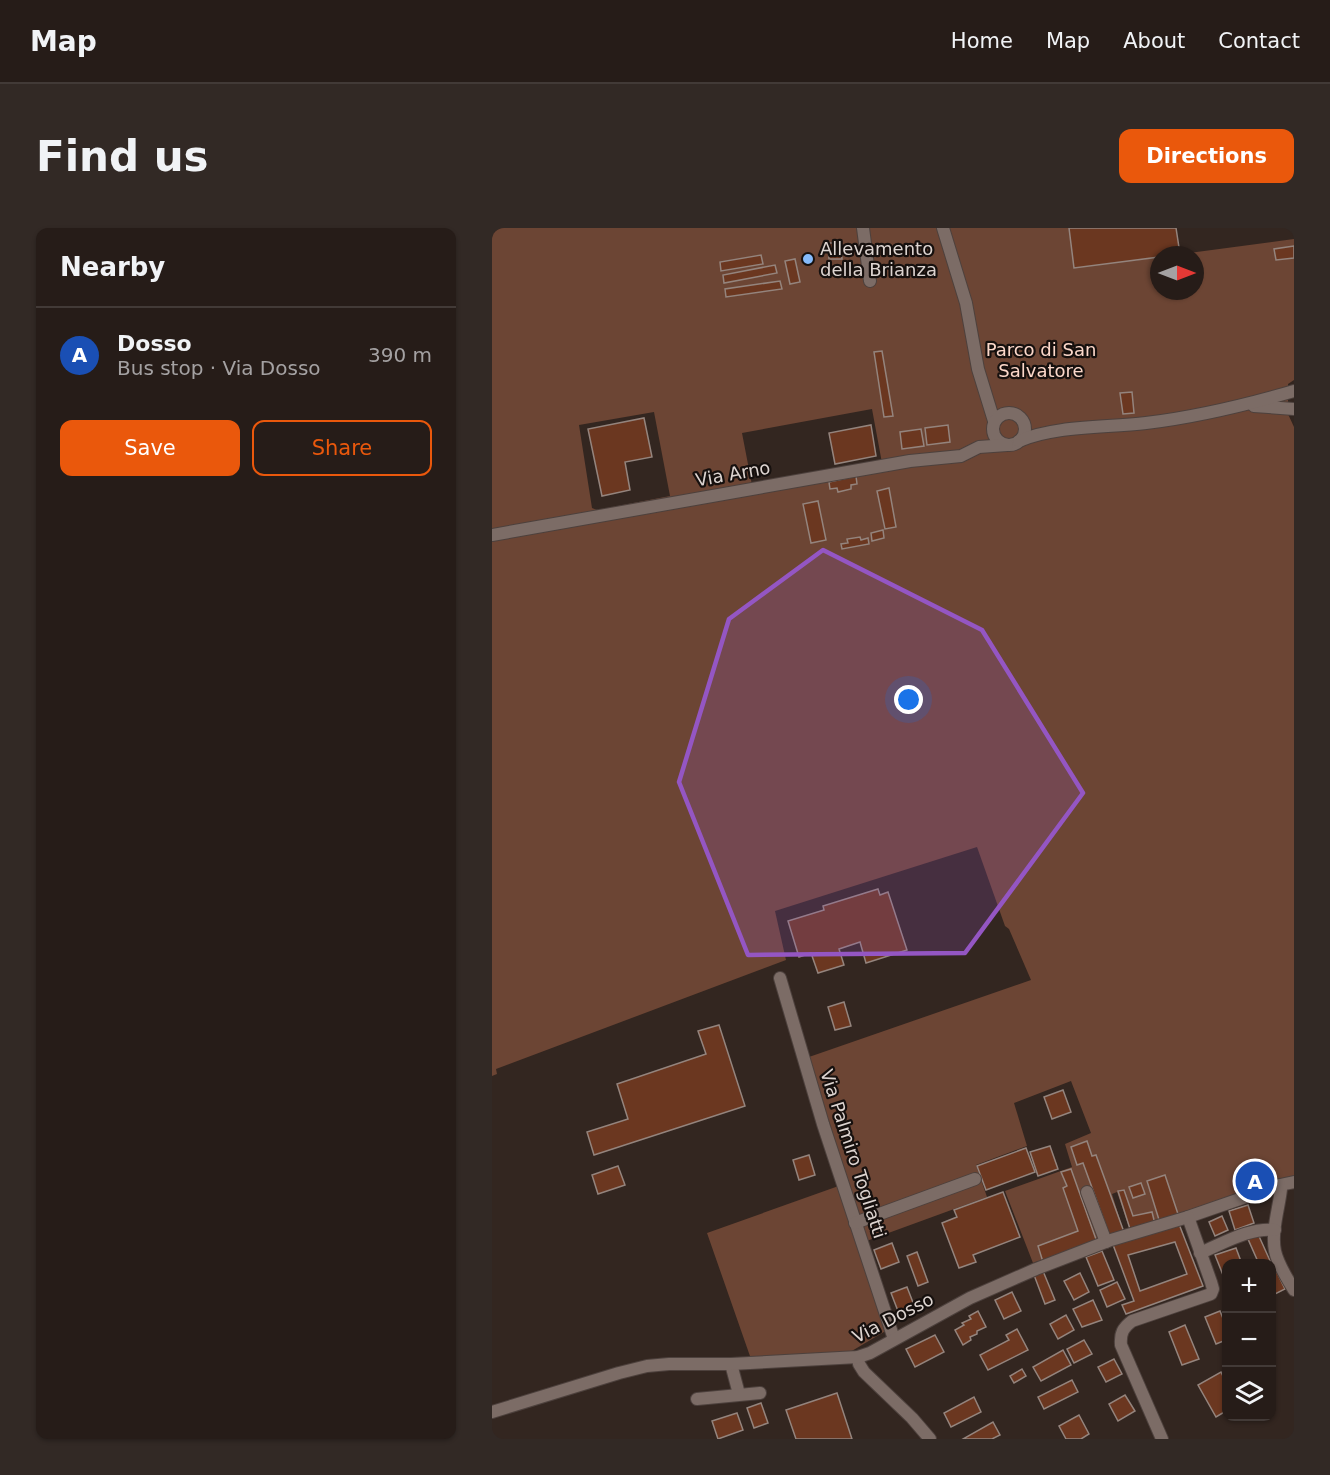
<!DOCTYPE html>
<html lang="en">
<head>
<meta charset="utf-8">
<style>
  body { margin:0; font-family:"DejaVu Sans",sans-serif; background:#322925; color:#f1f3f6 }
  .controls { position:absolute; right:18px; bottom:18px; display:grid; overflow:hidden; border-radius:12px; box-shadow:0 2px 4px #0004 }
  .controls button { width:54px; height:54px; display:grid; place-items:center; padding:0; border:0; border-bottom:2px solid #423a37; background:#261c18; color:#f1f3f6; font:30px sans-serif }
  .compass { position:absolute; left:658px; top:18px; width:54px; height:54px; border-radius:50%; background:#261c18; box-shadow:0 2px 4px #0004; rotate:90deg }
  .you { position:absolute; left:417px; top:472px; width:21px; height:21px; margin:-15px; border:4px solid #fff; border-radius:50%; background:#1a73e8; box-shadow:0 0 0 9px #1a73e833 }
  .badge { display:grid; place-items:center; width:39px; height:39px; border-radius:50%; background:#ea580c; color:#fff; font-size:20px; font-weight:700 }
  .pin { position:absolute; translate:-50% -50%; border:3px solid #fff; box-shadow:0 2px 6px #0006 }
  .list { margin:0; padding:0; list-style:none }
  h2 { display:flex; justify-content:space-between; align-items:center; height:78px; margin:0; padding:0 24px; font-size:26px }
  h2 small { font-size:20px; font-weight:400; color:#a4a1a2 }
  .list li { display:grid; grid-template-columns:39px 1fr auto; gap:18px; align-items:center; box-sizing:border-box; height:96px; padding:0 24px; border-top:2px solid #423a37 }
  .list b { display:block; font-size:22px; white-space:nowrap }
  .list p { margin:0; font-size:20px; white-space:nowrap; color:#a4a1a2 }
  .list em { font-size:20px; font-style:normal; color:#a4a1a2 }
  .actions { display:flex; gap:12px; padding:18px 24px }
  .actions a { flex:1; padding:14px 0; border:2px solid #ea580c; border-radius:12px; text-align:center; font-size:21px; color:#ea580c }
  .actions .main { background:#ea580c; color:#fff }
  .icon { flex:none; width:33px; height:33px; fill:none; stroke:currentColor; stroke-width:2; stroke-linecap:round; stroke-linejoin:round }
  .map { position:relative; flex:none; width:802px; height:1211px; overflow:hidden; border-radius:12px }
  header { display:flex; align-items:center; gap:36px; box-sizing:border-box; height:84px; padding:0 30px; background:#261c18; border-bottom:2px solid #423a37 }
  header strong { font-size:28px }
  nav { display:flex; gap:33px; margin-inline-start:auto; font-size:21px }
  .intro { display:flex; align-items:center; justify-content:space-between; box-sizing:border-box; height:144px; padding:0 36px }
  h1 { margin:0; font-size:42px }
  .button { padding:15px 27px; border-radius:12px; background:#ea580c; color:#fff; font-size:21px; font-weight:700 }
  main { display:flex; gap:36px; padding:0 36px }
  aside { flex:1; background:#261c18; border-radius:12px; box-shadow:0 2px 4px #0004 }
  .map>svg:first-child { display:block }
</style>
</head>
<body>
<header>
<strong>Map</strong>
<nav><a>Home</a><a>Map</a><a>About</a><a>Contact</a></nav>
</header>
<div class="intro"><h1>Find us</h1><a class="button">Directions</a></div>
<main>
<aside>
<h2>Nearby<small></small></h2>
<ul class="list">
<li><span class="badge" style="background:#1a4fb4">A</span><div><b>Dosso</b><p>Bus stop · Via Dosso</p></div><em>390 m</em></li>
</ul>
<div class="actions"><a class="main">Save</a><a>Share</a></div>
</aside>
<div class="map">
<svg width="802" height="1211" viewBox="0 0 802 1211">
  <rect width="100%" height="100%" fill="#332620"/>
  <path fill="#6c4534" fill-rule="evenodd" d="M0,0H636L640,33L667,29V63H703V27H682L802,11V152L796,156V186L802,199V948L708,982L638,1002L625,964L620,966L632,1005L547,1036L546,1033L541,1035L513,963L580,939L573,916L599,905L579,853L522,875L535,918L484,937L495,969L369,1015L397,1101L353,1127L259,1131L215,1005L355,955L317,829L539,752L517,701L513,698L485,619L283,683L294,732L4,841L5,846L0,848ZM380,181L390,235L260,257L250,205ZM162,184L178,268L105,282L100,280L87,197Z"/>
  <g fill="#6b3720" stroke="#94847d" stroke-width="1.5" fill-rule="evenodd">
    <polygon points="577,0 684,0 688,26 667,27 667,29 582,40"/>
    <polygon points="336,15 349,15 350,31 337,31"/>
    <polygon points="802,18 802,30 784,32 782,21"/>
    <polygon points="269,27 271,36 229,43 228,34"/>
    <polygon points="303,31 308,54 298,56 293,33"/>
    <polygon points="283,37 285,45 232,55 231,47"/>
    <polygon points="288,53 290,61 234,69 233,61"/>
    <polygon points="390,123 401,188 392,189 382,124"/>
    <polygon points="640,164 642,185 631,186 628,165"/>
    <polygon points="152,190 160,229 133,234 138,262 110,268 96,201"/>
    <polygon points="379,197 384,228 343,236 337,205"/>
    <polygon points="456,197 458,214 435,217 433,200"/>
    <polygon points="429,201 432,218 410,221 408,204"/>
    <polygon points="364,248 365,256 359,257 359,261 346,264 345,260 338,261 337,254"/>
    <polygon points="397,260 404,299 393,301 385,263"/>
    <polygon points="326,273 334,312 319,315 311,276"/>
    <polygon points="391,302 392,310 380,313 379,305"/>
    <polygon points="368,309 369,312 376,310 377,316 350,321 349,316 356,315 355,311"/>
    <polygon points="386,661 388,667 396,664 415,722 374,735 368,714 347,721 352,737 326,745 319,725 307,729 296,693 332,682 331,678"/>
    <polygon points="352,774 359,798 343,802 336,779"/>
    <polygon points="227,797 253,878 102,927 95,904 136,891 125,856 214,826 206,803"/>
    <polygon points="571,862 579,884 560,891 552,869"/>
    <polygon points="595,913 600,928 604,927 632,1004 618,1009 591,935 585,937 579,919"/>
    <polygon points="558,918 566,941 546,948 538,924"/>
    <polygon points="534,920 543,944 494,962 485,938"/>
    <polygon points="317,927 323,947 307,952 301,932"/>
    <polygon points="126,938 133,957 106,966 100,947"/>
    <polygon points="579,941 605,1014 551,1034 546,1018 586,1003 571,960 575,958 569,944"/>
    <polygon points="673,947 687,989 668,995 655,953"/>
    <polygon points="649,955 653,966 641,970 637,959"/>
    <polygon points="632,962 641,988 660,984 663,996 638,1001 626,963"/>
    <polygon points="511,964 528,1009 481,1027 484,1034 467,1040 450,995 465,989 462,982"/>
    <polygon points="756,977 762,995 743,1002 737,983"/>
    <polygon points="730,988 736,1002 723,1008 717,994"/>
    <path d="M687,996L711,1058L634,1086L630,1077L642,1073L620,1014ZM683,1014L695,1046L648,1063L636,1027Z"/>
    <polygon points="766,1006 780,1037 780,1038 780,1036 767,1036 756,1011"/>
    <polygon points="400,1015 407,1034 389,1041 382,1022"/>
    <polygon points="744,1020 750,1036 734,1036 734,1046 731,1047 723,1027"/>
    <polygon points="610,1023 622,1052 606,1058 594,1029"/>
    <polygon points="425,1024 436,1054 426,1058 415,1028"/>
    <polygon points="783,1040 793,1061 783,1066 780,1059 780,1042"/>
    <polygon points="551,1043 563,1072 553,1076 542,1047"/>
    <polygon points="588,1045 597,1064 582,1072 572,1053"/>
    <polygon points="625,1054 633,1071 615,1079 608,1062"/>
    <polygon points="415,1059 422,1077 406,1083 399,1065"/>
    <polygon points="520,1064 529,1083 512,1091 503,1072"/>
    <polygon points="601,1072 610,1092 590,1099 581,1081"/>
    <polygon points="486,1083 494,1099 485,1103 485,1106 478,1109 479,1112 471,1117 463,1102 472,1097 470,1095 479,1091 477,1088"/>
    <polygon points="728,1083 734,1098 734,1112 724,1116 713,1089"/>
    <polygon points="574,1087 582,1102 566,1111 558,1096"/>
    <polygon points="693,1097 707,1131 690,1137 677,1104"/>
    <polygon points="525,1101 536,1122 496,1142 488,1127 517,1112 514,1107"/>
    <polygon points="443,1107 452,1124 423,1139 414,1121"/>
    <polygon points="592,1112 600,1126 582,1135 575,1121"/>
    <polygon points="571,1122 579,1137 549,1153 541,1139"/>
    <polygon points="622,1131 630,1146 614,1154 606,1139"/>
    <polygon points="530,1141 534,1148 522,1155 518,1148"/>
    <polygon points="729,1144 734,1155 734,1183 724,1189 706,1157"/>
    <polygon points="580,1152 586,1164 552,1181 546,1169"/>
    <polygon points="345,1165 360,1211 304,1211 294,1182"/>
    <polygon points="633,1167 643,1183 626,1193 617,1176"/>
    <polygon points="482,1169 489,1184 459,1199 452,1185"/>
    <polygon points="269,1175 276,1195 262,1200 255,1180"/>
    <polygon points="245,1185 251,1202 226,1211 220,1193"/>
    <polygon points="587,1187 597,1206 589,1211 574,1211 567,1198"/>
    <polygon points="501,1194 508,1207 500,1211 471,1211"/>
  </g>
  <g fill="none" stroke-linecap="round" stroke-linejoin="round">
    <g stroke="#4d413d" stroke-width="14">
      <g id="minor">
        <polyline points="371,0 378,53"/>
        <polyline points="451,0 474,75 486,141 502,193"/>
        <polyline points="762,178 802,181"/>
        <circle cx="517" cy="201" r="16"/>
        <path d="M527,213C564,197 615,200 654,195C704,189 754,177 802,163"/>
        <polyline points="0,307 418,233 469,228 487,219 515,217"/>
        <polyline points="288,750 331,896 402,1111"/>
        <path d="M788,957L789,961C787,980 779,1004 783,1023C786,1037 795,1050 802,1062"/>
        <polyline points="595,964 614,1014"/>
        <polyline points="363,995 483,951"/>
        <path d="M708,1025C732,1015 758,999 783,1002"/>
        <polyline points="366,1129 367,1136 372,1144 420,1190 438,1211"/>
        <polyline points="239,1136 247,1166"/>
        <polyline points="205,1171 268,1165"/>
        <polyline points="0,1184 127,1145 155,1138 177,1136 239,1136 366,1129 378,1125 478,1070 544,1041 619,1012 696,989 788,957 802,954"/>
        <path d="M670,1211L629,1117C628,1105 631,1100 640,1093L719,1066L721,1061L719,1054L696,989"/>
      </g>
    </g>
    <use href="#minor" stroke="#7c6c66" stroke-width="12"/>
  </g>
  <path fill="#9456c3" fill-opacity="0.2" stroke="#9456c3" stroke-width="4.5" stroke-linejoin="round" d="M331,322L490,402L591,565L473,725L256,727L187,554L237,391Z"/>
  <circle fill="#86bbfb" stroke="#16100e" stroke-width="2" cx="316" cy="31" r="6"/>
  <g text-anchor="middle" stroke-width="4.5" stroke-linejoin="round" paint-order="stroke">
    <g font-size="18" fill="#ddd4d0" stroke="#16100e" text-anchor="start">
      <text x="328" y="27">Allevamento<tspan x="328" dy="21">della Brianza</tspan></text>
    </g>
    <g font-size="18" fill="#fcd8ca" stroke="#16100e">
      <text x="549" y="128">Parco di San<tspan x="549" dy="21">Salvatore</tspan></text>
    </g>
    <g font-size="18" fill="#ddd4d0" stroke="#16100e">
      <text transform="translate(241 246) rotate(-10)" y="6">Via Arno</text>
      <text transform="translate(361 926) rotate(72)" y="6">Via Palmiro Togliatti</text>
      <text transform="translate(401 1090) rotate(-27)" y="6">Via Dosso</text>
    </g>
  </g>
</svg>
<div class="controls">
<button>+</button>
<button>−</button>
<button><svg class="icon" aria-label="layers" viewBox="0 0 24 24"><path d="M12 4l9 5-9 5-9-5zM3 14l9 5 9-5"/></svg></button>
</div>
<svg class="compass" viewBox="-18 -18 36 36"><path d="M0-13l5 13h-10z" fill="#e53935"/><path d="M0 13l5-13h-10z" fill="#a4a1a2"/></svg>
<div class="you"></div>
<div class="pin badge" style="left:763px;top:953px;background:#1a4fb4">A</div>
</div>
</main>
</body>
</html>
